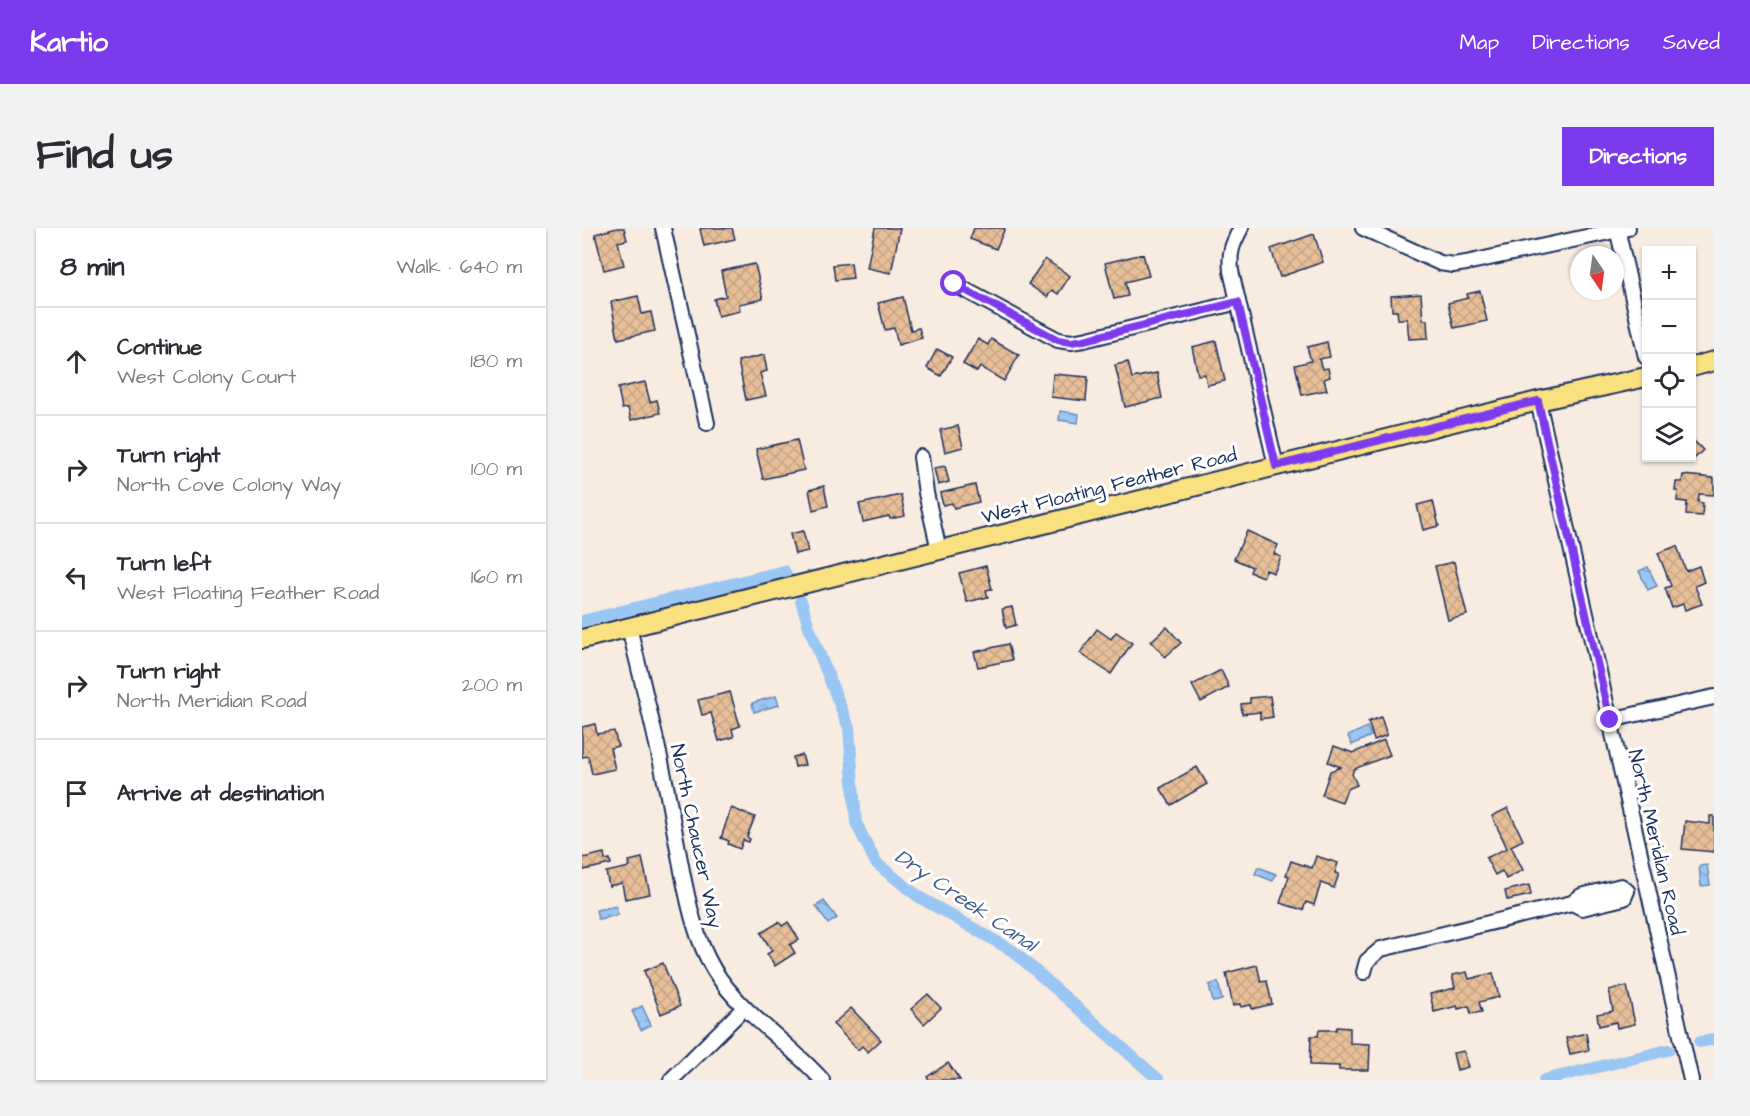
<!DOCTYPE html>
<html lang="en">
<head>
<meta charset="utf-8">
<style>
  body { margin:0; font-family:"Architects Daughter",sans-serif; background:#f2f2f3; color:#2b2b33 }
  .controls { position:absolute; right:18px; top:18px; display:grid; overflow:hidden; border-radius:0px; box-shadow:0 2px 4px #0004 }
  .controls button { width:54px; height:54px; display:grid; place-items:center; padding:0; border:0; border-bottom:2px solid #e1e1e2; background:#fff; color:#2b2b33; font:30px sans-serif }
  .compass { position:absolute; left:988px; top:18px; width:54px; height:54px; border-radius:50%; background:#fff; box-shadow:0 2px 4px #0004; rotate:167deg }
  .stop { position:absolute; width:18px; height:18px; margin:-14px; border:4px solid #7c3aed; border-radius:50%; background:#fff }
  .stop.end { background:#7c3aed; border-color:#fff; box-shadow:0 2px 6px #0008 }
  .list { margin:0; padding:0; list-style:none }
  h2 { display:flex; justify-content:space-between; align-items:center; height:78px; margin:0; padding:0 24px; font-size:26px }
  h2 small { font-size:20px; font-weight:400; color:#7c7c81 }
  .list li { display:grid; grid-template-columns:39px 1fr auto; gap:18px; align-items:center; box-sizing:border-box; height:108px; padding:0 24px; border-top:2px solid #e1e1e2 }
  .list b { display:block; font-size:22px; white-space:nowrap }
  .list p { margin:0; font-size:20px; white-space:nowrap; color:#7c7c81 }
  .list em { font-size:20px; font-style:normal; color:#7c7c81 }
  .icon { flex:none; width:33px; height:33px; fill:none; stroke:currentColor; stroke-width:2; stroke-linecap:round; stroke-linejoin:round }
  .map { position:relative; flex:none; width:1132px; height:852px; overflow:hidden; border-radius:0px }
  header { display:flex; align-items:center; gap:36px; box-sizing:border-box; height:84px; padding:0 30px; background:#7c3aed; color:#fff }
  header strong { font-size:28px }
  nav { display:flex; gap:33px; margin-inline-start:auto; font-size:21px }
  .intro { display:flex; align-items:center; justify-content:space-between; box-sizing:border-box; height:144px; padding:0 36px }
  h1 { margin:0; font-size:42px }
  .button { padding:15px 27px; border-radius:0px; background:#7c3aed; color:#fff; font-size:21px; font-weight:700 }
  main { display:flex; gap:36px; padding:0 36px }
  aside { flex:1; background:#fff; border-radius:0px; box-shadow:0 2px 4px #0004 }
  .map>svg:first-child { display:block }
</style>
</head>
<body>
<header>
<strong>Kartio</strong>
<nav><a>Map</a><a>Directions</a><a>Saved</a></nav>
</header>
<div class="intro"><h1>Find us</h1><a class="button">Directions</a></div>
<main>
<aside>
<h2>8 min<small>Walk · 640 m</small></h2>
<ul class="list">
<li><svg class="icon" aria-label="ahead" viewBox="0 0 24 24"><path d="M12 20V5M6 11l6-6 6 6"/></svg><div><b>Continue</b><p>West Colony Court</p></div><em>180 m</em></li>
<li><svg class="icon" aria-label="right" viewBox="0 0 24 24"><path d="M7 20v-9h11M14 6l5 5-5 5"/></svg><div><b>Turn right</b><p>North Cove Colony Way</p></div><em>100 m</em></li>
<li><svg class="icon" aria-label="left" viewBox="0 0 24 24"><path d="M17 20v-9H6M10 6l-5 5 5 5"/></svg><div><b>Turn left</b><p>West Floating Feather Road</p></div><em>160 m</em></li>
<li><svg class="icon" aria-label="right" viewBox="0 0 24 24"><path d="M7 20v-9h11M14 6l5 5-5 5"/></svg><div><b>Turn right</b><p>North Meridian Road</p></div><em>200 m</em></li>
<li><svg class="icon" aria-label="arrive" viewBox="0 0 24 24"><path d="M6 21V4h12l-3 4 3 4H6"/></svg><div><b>Arrive at destination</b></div></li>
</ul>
</aside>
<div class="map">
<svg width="1132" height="852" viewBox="0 0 1132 852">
  <defs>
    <pattern id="water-ripples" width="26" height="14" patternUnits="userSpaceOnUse" patternTransform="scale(1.5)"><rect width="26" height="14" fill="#9ac6f3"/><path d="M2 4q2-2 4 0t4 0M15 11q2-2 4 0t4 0" fill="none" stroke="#84aad3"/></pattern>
    <pattern id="building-cross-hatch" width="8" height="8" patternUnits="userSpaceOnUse" patternTransform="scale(1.5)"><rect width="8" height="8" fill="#e8bf98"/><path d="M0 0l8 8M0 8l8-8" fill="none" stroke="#c6a485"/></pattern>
  </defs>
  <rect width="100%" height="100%" fill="#f8ece0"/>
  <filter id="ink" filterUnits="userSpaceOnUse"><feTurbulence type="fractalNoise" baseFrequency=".0167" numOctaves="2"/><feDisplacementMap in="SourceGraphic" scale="12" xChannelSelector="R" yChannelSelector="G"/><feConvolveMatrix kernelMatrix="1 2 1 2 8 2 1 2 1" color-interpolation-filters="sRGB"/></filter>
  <g filter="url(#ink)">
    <g fill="url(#water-ripples)" stroke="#678ab7" stroke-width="1.5">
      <polygon points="478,183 497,186 496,195 477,192"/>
      <polygon points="1066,339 1075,358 1066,362 1057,343"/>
      <polygon points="194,468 197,477 172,484 170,475"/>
      <polygon points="785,499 789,508 770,517 766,508"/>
      <polygon points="1125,637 1128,657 1119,658 1117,638"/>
      <polygon points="676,639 694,646 691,653 673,646"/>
      <polygon points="242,673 255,690 246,696 234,678"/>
      <polygon points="34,678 36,687 16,691 14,682"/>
      <polygon points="636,754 640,772 631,774 627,757"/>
      <polygon points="60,778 69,797 59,802 50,783"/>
    </g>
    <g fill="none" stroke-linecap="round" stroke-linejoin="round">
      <g stroke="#9ac6f3" stroke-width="12">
        <polyline points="219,373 228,402 267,500 274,595 294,635 337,669 431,723 577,852"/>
        <polyline points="0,393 202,343 206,350"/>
        <polyline points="1118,814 1132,811"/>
        <polyline points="962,852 1086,822"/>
      </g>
    </g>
    <g fill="url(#building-cross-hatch)" stroke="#1b2f5e" stroke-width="1.5">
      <polygon points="35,0 42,0 45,12 36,14 42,37 22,42 13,6"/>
      <polygon points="121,0 150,0 153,11 122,18 118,1"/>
      <polygon points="293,0 318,0 309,45 285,40"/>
      <polygon points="392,0 423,0 414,21 388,11"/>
      <polygon points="732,6 741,34 698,49 689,21"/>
      <polygon points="561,26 567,48 543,54 546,68 532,71 523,35"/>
      <polygon points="463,31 488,48 476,66 470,62 465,69 446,56"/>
      <polygon points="269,35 271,50 253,52 251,37"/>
      <polygon points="173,36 181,71 157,76 158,83 136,88 132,71 144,68 139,43"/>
      <polygon points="898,63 905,93 872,100 866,75 886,70 885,66"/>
      <polygon points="839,66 841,92 845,92 846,110 827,111 825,91 816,91 815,83 810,83 809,68"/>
      <polygon points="56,68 60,86 69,84 73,103 36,111 29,74"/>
      <polygon points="321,69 329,102 337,100 340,110 316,117 312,100 303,102 296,75"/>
      <polygon points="396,111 406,117 409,111 437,127 422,153 398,139 395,144 381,136"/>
      <polygon points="634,113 643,153 625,157 623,146 616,147 610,119"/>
      <polygon points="745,114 748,129 737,131 740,141 746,140 748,149 742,151 745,162 720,167 713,137 729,133 725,119"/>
      <polygon points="355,121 370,129 359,148 345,140"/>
      <polygon points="182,127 185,143 178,145 184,168 164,172 156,133"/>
      <polygon points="546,134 550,150 575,145 580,170 543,179 533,137"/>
      <polygon points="471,146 506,149 504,173 469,169"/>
      <polygon points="63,154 68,174 75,172 78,185 49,192 46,180 40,181 36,160"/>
      <polygon points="376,198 381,219 363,224 358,202"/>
      <polygon points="1110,211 1121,222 1111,232 1109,230"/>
      <polygon points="215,212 222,242 181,251 174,221"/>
      <polygon points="363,238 367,254 356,257 352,240"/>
      <polygon points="1101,247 1132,250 1132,267 1117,266 1116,274 1121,275 1120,288 1104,287 1105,274 1095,273 1096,263 1093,263 1094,254 1100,254"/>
      <polygon points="393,257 397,274 372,280 370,275 361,277 358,265"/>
      <polygon points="242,258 246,278 231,282 227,262"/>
      <polygon points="319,267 323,288 308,291 307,288 281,294 277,276"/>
      <polygon points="851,273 857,298 841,302 835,277"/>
      <polygon points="221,303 226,323 213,326 208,306"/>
      <polygon points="665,303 696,317 692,326 699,329 692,345 684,342 681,349 668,344 670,339 652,331"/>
      <polygon points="1095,318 1104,343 1117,338 1122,354 1113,358 1120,376 1103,382 1101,376 1090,380 1083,360 1089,358 1076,325"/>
      <polygon points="872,334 885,387 866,392 853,338"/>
      <polygon points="404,338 410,361 404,362 406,369 385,374 377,345"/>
      <polygon points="430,379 434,397 424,400 420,381"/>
      <polygon points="585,399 599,415 583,429 569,413"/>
      <polygon points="515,401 529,411 534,404 550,415 529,446 498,425"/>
      <polygon points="426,416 430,432 396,439 392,424"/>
      <polygon points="639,442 647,459 619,474 610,457"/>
      <polygon points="148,464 158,498 150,501 152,509 137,513 129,485 120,487 116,472"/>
      <polygon points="688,468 691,489 678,491 678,484 660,486 659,476 668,475 668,470"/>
      <polygon points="799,489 805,507 792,512 786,494"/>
      <polygon points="13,496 15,506 32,503 36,518 28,520 33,541 10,546 6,528 0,529 0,499"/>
      <polygon points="802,512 808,527 772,541 770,546 775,557 765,561 760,574 740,567 748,543 759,539 746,534 752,518 771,525"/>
      <polygon points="220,527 223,537 213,539 211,529"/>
      <polygon points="615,539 625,556 589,577 578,560"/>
      <polygon points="149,580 173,589 165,609 168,611 167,614 161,612 158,621 146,616 147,613 139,610"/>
      <polygon points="926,580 941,612 929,618 941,642 924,651 920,643 913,647 904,630 925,620 910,588"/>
      <polygon points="1128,588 1132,588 1132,624 1100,621 1103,593 1128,596"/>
      <polygon points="22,625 23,632 28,631 29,636 2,642 0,636 0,628 1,630"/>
      <polygon points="734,628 756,635 753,645 757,646 752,660 739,655 732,677 724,674 721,682 698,675 707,648 704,647 709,633 730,640"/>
      <polygon points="60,630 68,666 43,671 40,655 27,658 24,644 48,639 47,633"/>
      <polygon points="947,657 949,667 925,672 923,663"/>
      <polygon points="197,694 200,698 206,694 217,711 208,717 213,725 193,738 185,726 190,723 179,705"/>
      <polygon points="81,735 98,778 79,786 62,743"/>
      <polygon points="675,737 679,754 685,753 690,776 670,781 669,777 659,779 658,776 651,778 644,745"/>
      <polygon points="885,744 887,751 911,745 917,769 897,774 900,784 889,786 887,778 876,781 875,778 852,784 848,766 873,760 870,747"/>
      <polygon points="1045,758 1053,796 1035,800 1034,794 1017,798 1015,786 1031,783 1027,762"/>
      <polygon points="346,766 359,780 342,796 329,781"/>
      <polygon points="269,780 299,812 286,824 280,818 276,822 251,796"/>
      <polygon points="755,799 768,800 768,815 788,816 787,842 757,842 757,838 728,837 729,808 736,808 737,802 754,802"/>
      <polygon points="1004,805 1007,822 988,826 984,810"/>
      <polygon points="882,823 886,839 875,842 871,825"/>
      <polygon points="366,835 378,852 347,852 345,849"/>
    </g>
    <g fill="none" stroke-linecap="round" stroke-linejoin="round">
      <g stroke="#1b2f5e" stroke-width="18">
        <g id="minor">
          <polyline points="81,0 125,195"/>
          <path d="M659,0C650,17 647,24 649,43L694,238"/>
          <polyline points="781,0 858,35 871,37 884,35 1046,0"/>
          <polyline points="1035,0 1064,129"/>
          <polyline points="372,56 476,112 489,114 502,112 656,74"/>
          <polyline points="956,173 1109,852"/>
          <polyline points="339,229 344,265 357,322"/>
          <path d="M47,399C60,453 74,508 85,563C90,590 95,617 100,643C107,678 114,712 132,742C160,787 206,813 240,852"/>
          <polyline points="1028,492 1132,469"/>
          <polyline points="782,744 785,733 799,721 990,675 999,668 1039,658 1045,663 1042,670 1000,680 990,675"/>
          <polyline points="89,852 162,780"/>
        </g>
      </g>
      <g stroke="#1b2f5e" stroke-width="22">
        <g id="major">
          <polyline points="1110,139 1132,133"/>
          <polyline points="0,411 956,173 1064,149"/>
        </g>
      </g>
      <use href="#minor" stroke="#fff" stroke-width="14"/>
      <use href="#major" stroke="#fae180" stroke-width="18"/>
    </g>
  </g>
  <g fill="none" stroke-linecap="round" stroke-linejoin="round" filter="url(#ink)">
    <polyline stroke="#7c3aed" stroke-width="8" points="372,56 476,112 489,114 502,112 656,74 694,238 956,173 1028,492"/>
  </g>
  <g text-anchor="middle" stroke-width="6" stroke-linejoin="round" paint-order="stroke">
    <g font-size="20" fill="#1b2f5e" stroke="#fff">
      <text transform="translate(527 257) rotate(-14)" y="7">West Floating Feather Road</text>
      <text transform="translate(115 608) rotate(78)" y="7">North Chaucer Way</text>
      <text transform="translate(1075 614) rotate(77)" y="7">North Meridian Road</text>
    </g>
    <g font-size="21" font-style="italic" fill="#415c8b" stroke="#fff">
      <text transform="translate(384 672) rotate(34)" y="7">Dry Creek Canal</text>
    </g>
  </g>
</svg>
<div class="controls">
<button>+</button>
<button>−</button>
<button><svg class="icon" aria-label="locate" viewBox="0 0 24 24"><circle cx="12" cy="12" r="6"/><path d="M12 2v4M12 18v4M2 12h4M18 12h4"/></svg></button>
<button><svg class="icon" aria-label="layers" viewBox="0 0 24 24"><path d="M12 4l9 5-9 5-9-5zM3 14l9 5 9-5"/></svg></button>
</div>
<svg class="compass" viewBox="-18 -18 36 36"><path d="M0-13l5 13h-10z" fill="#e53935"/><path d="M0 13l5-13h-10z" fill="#7c7c81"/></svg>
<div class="stop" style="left:372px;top:56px"></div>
<div class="stop end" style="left:1028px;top:492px"></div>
</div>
</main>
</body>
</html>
